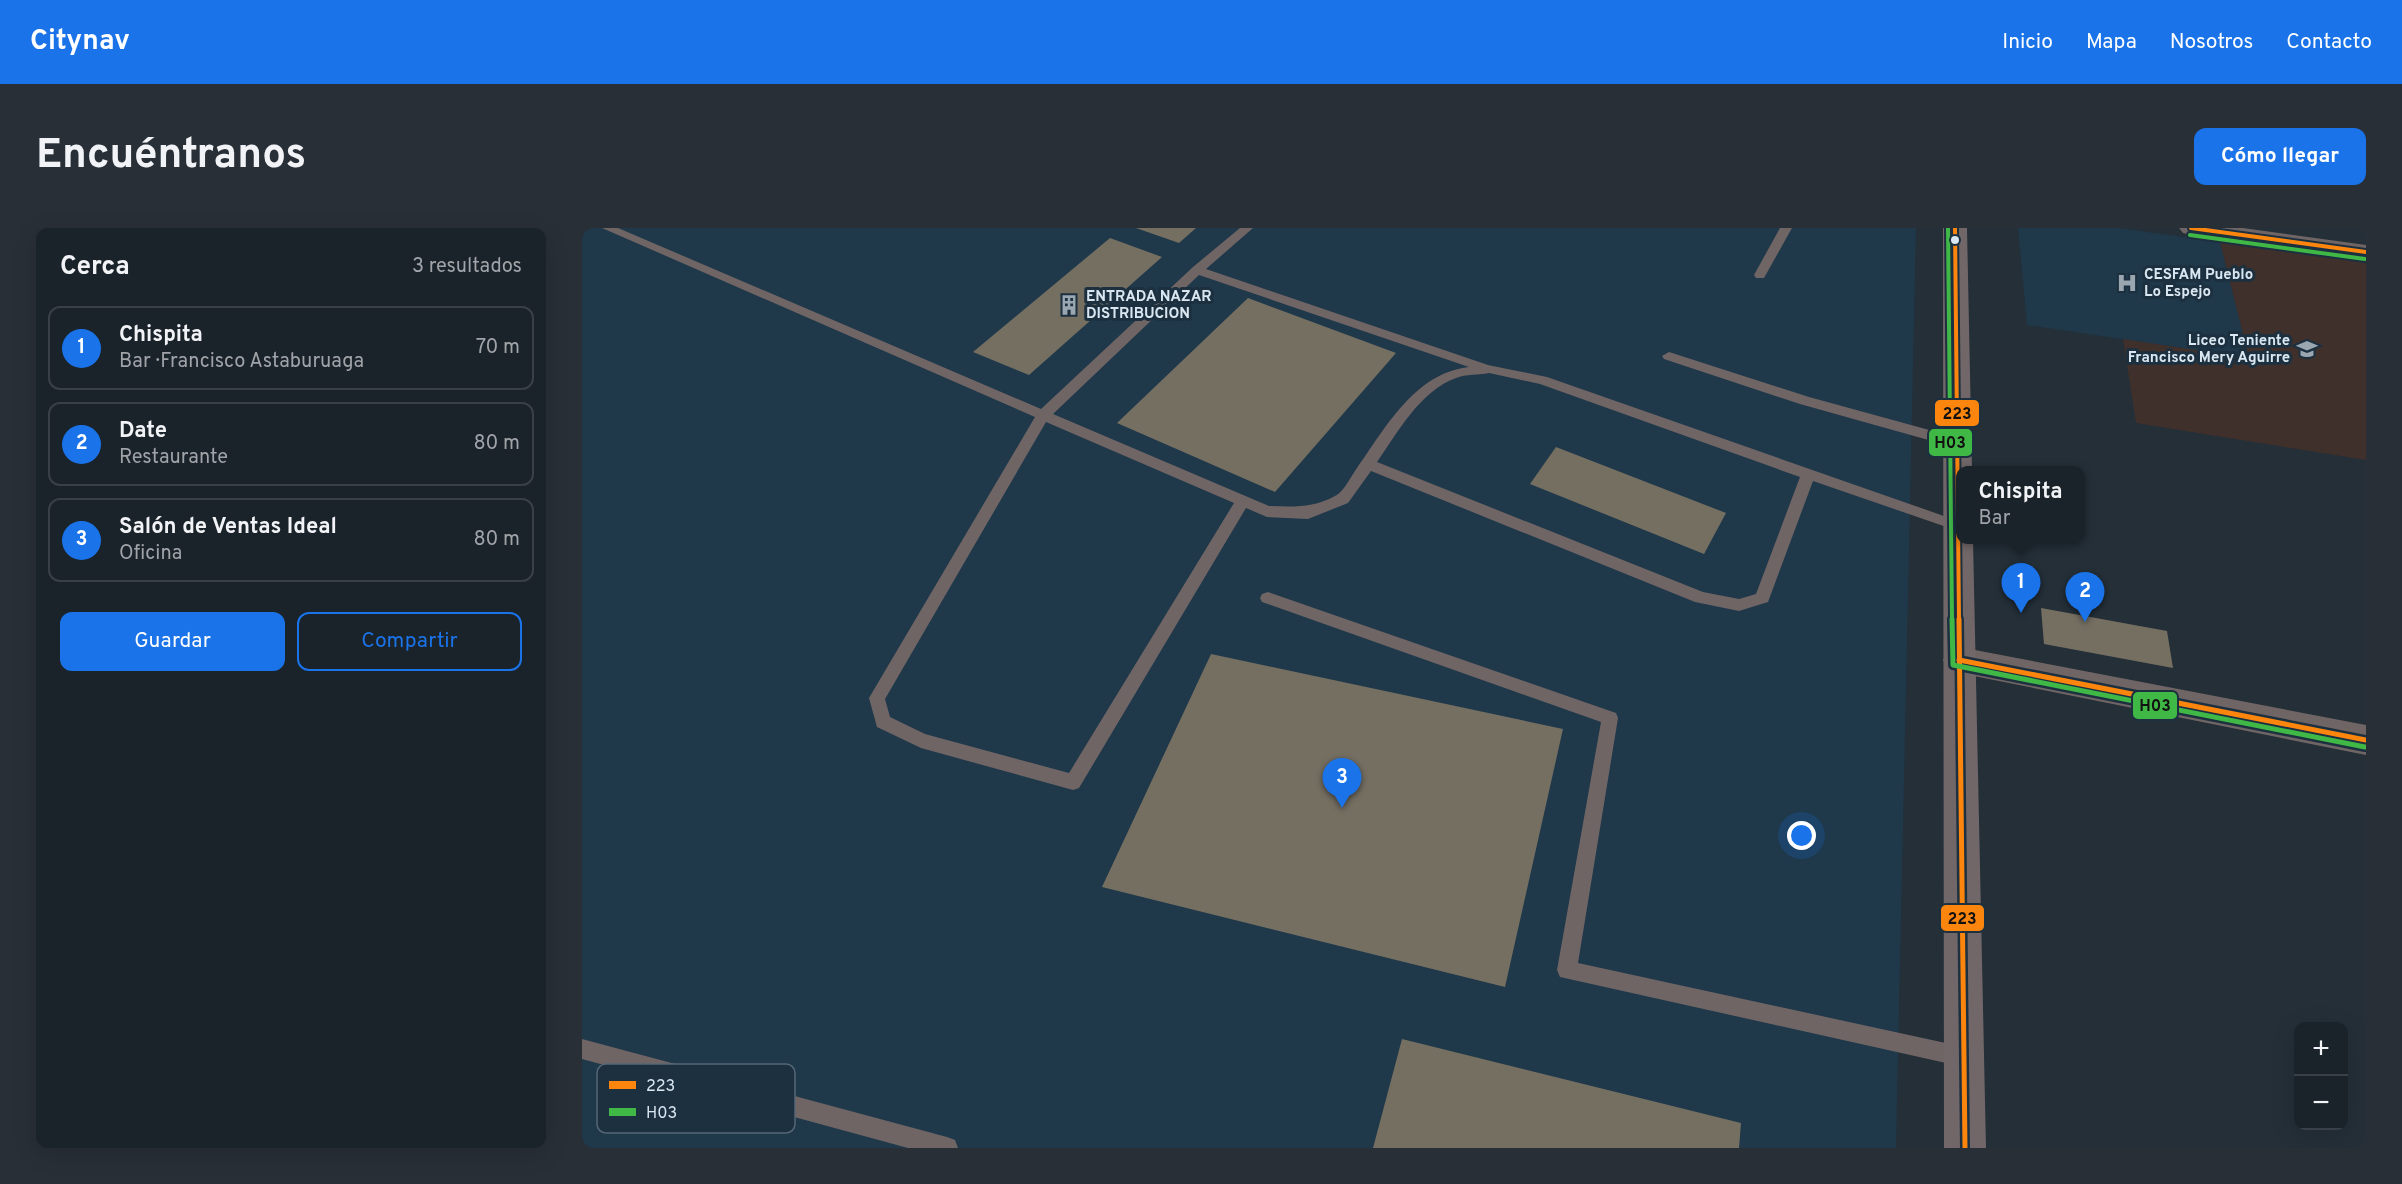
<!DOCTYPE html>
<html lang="es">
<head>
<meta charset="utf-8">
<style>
  body { margin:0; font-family:Overpass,sans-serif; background:#282f36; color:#f1f3f6 }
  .controls { position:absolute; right:18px; bottom:18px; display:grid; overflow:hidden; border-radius:12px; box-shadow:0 6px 24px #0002 }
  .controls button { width:54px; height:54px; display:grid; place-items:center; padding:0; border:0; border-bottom:2px solid #394047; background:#1b232a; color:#f1f3f6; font:30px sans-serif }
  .you { position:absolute; left:1220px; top:608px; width:21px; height:21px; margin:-15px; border:4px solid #fff; border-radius:50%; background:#1a73e8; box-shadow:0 0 0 9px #1a73e833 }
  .badge { display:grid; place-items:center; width:39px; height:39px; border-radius:50%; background:#1a73e8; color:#fff; font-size:20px; font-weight:700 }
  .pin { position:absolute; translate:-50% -50px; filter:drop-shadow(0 2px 3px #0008) }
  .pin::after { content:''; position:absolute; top:32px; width:21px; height:18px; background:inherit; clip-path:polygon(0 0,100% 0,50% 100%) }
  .popup { position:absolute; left:1374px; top:238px; width:129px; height:78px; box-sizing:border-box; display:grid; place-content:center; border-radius:12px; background:#1b232a; filter:drop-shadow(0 2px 4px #0005); font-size:20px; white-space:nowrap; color:#a0a4a8 }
  .popup b { font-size:22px; color:#f1f3f6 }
  .popup::after { content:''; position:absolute; left:50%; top:100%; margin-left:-12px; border:12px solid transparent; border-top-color:#1b232a }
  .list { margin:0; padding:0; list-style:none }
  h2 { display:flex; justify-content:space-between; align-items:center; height:78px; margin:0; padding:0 24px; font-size:26px }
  h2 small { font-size:20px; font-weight:400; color:#a0a4a8 }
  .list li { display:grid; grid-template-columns:39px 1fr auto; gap:18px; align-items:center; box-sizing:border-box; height:84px; margin:0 12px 12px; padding:0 12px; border:2px solid #394047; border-radius:12px }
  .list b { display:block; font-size:22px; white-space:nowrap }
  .list p { margin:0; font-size:20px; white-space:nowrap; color:#a0a4a8 }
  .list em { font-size:20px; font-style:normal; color:#a0a4a8 }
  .actions { display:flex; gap:12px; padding:18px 24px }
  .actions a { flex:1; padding:14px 0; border:2px solid #1a73e8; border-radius:12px; text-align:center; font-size:21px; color:#1a73e8 }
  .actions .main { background:#1a73e8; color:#fff }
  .map { position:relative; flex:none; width:1784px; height:920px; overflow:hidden; border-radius:12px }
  header { display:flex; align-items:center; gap:36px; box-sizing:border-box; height:84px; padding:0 30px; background:#1a73e8; color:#fff }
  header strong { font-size:28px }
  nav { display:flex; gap:33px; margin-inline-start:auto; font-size:21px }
  .intro { display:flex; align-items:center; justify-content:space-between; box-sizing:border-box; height:144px; padding:0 36px }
  h1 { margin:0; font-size:42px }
  .button { padding:15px 27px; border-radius:12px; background:#1a73e8; color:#fff; font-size:21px; font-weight:700 }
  main { display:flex; gap:36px; padding:0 36px }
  aside { flex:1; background:#1b232a; border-radius:12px; box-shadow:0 6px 24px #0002 }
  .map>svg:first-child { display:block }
</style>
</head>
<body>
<header>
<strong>Citynav</strong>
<nav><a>Inicio</a><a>Mapa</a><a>Nosotros</a><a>Contacto</a></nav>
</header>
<div class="intro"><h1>Encuéntranos</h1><a class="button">Cómo llegar</a></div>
<main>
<aside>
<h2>Cerca<small>3 resultados</small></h2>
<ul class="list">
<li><span class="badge">1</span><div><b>Chispita</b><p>Bar · Francisco Astaburuaga</p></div><em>70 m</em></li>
<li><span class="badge">2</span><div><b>Date</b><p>Restaurante</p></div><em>80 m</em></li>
<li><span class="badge">3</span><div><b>Salón de Ventas Ideal</b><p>Oficina</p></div><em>80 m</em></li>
</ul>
<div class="actions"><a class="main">Guardar</a><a>Compartir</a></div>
</aside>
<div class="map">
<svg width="1784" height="920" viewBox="0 0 1784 920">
  <rect width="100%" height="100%" fill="#242f38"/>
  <g fill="#1f384a">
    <polygon points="0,0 1334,0 1314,920 0,920"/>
    <polygon points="1436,0 1536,0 1638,14 1667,130 1445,97"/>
  </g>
  <polygon fill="#3f302b" points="1638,14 1784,34 1784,232 1554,195 1541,111 1667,130"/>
  <g fill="#756f62">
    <polygon points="554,0 614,0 597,15"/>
    <polygon points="528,10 580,29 447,147 391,124"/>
    <polygon points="666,70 814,125 693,264 535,195"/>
    <polygon points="974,219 1144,285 1122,326 948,256"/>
    <polygon points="1459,380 1585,403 1591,440 1462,416"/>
    <polygon points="629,426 981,501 923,759 520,659"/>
    <polygon points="820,811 1159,895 1157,920 791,920"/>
  </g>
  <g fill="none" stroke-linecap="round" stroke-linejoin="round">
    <g fill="#706565" fill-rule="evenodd">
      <path d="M20,0H36L459,181L611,39L658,0H671L624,41L906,137L965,149L1379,294V304L1231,253L1186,374L1157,383L1113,374L789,243L766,275L726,291L685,289L664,280L497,560L491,562L339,520L295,499L287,470L453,189ZM617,47L887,139C833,145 804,199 775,240C769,248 762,264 753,268C731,280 711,279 687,278L471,186ZM907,145L958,156L1218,249L1174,366L1157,371L1121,364L795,234C816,204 838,163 874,150C884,146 897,147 907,145ZM464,194L652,275L487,545L343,506L308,489L303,471Z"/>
      <polygon points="1198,0 1210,0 1182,50 1174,50 1172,47"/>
      <polygon points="1087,124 1227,169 1380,211 1382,215 1375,220 1218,176 1082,131 1080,128"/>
      <polygon points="686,364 1034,485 1036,490 996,735 1382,819 1389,822 1392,829 1389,836 1382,839 978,749 975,742 1019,494 680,374 678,370 680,366"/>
      <polygon points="0,811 365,909 373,912 376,920 326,920 0,831"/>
    </g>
    <g fill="#706565" fill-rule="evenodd">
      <polygon points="1597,0 1661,0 1784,17 1784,31 1609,7 1601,5"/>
      <polygon points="1377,419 1784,497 1784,527 1377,445 1366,442 1361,432 1366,422"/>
    </g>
    <polygon fill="#716769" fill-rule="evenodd" points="1361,0 1385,0 1390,243 1379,243 1379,312 1391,312 1404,920 1362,920"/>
    <g stroke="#1c3040" stroke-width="8">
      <g id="bus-1-far1">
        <polyline points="1373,0 1377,392"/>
        <polyline points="1609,0 1784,24"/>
      </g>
    </g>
    <g stroke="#1c3040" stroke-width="10">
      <g id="bus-1">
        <polyline points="1377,391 1383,920"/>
        <polyline points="1377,432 1784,512"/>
      </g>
    </g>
    <g stroke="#1c3040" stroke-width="8">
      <g id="bus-2-far1">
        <polyline points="1366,0 1370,392"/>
        <polyline points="1608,7 1783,31"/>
      </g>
    </g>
    <g stroke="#1c3040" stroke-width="10">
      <polyline id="bus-2" points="1370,391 1371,437 1783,519"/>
    </g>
    <use href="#bus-1-far1" stroke="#fc850d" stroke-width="4"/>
    <use href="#bus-1" stroke="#fc850d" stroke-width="5"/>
    <use href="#bus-2-far1" stroke="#40b846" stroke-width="4"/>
    <use href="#bus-2" stroke="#40b846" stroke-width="5"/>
  </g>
  <defs>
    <g id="hospital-bare" transform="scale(1.62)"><path d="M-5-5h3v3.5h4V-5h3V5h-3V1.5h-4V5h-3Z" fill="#9aa7b0" stroke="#1c3040" stroke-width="2.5" paint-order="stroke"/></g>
    <g id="building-bare" transform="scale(1.62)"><path d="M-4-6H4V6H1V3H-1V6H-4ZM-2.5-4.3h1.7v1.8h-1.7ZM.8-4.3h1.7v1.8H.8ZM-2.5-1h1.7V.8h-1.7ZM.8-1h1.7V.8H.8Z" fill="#9aa7b0" stroke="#1c3040" stroke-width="2.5" paint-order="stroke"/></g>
    <g id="school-bare" transform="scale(1.62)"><path d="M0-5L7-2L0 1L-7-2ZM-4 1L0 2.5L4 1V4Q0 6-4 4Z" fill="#9aa7b0" stroke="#1c3040" stroke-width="2.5" paint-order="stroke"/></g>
  </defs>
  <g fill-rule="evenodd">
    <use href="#hospital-bare" x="1545" y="55"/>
    <use href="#building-bare" x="487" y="77"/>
    <use href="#school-bare" x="1725" y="121"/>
  </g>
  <circle fill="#dae7f1" stroke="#1c3040" stroke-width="2" cx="1373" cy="12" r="5"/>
  <g text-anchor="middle" stroke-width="6" stroke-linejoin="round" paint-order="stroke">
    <g font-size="15" font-weight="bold" fill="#dae7f1" stroke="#1c3040" text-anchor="start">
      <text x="1562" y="51">CESFAM Pueblo<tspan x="1562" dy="17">Lo Espejo</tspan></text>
      <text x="504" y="73">ENTRADA NAZAR<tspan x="504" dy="17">DISTRIBUCION</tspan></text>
      <text x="1708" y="117" text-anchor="end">Liceo Teniente<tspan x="1708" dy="17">Francisco Mery Aguirre</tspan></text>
    </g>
  </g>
  <rect x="15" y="836" width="198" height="69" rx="9" fill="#1c3040" stroke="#556775" stroke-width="1.5"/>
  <rect x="27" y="853" width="27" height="8" fill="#fc850d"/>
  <rect x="27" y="880" width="27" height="8" fill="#40b846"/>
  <g font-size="16" fill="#dae7f1">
    <text x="64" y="863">223</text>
    <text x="64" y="890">H03</text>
  </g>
  <g stroke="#1c3040" stroke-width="2">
    <rect x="1352" y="171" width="46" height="28" rx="6" fill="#fc850d"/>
    <rect x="1346" y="200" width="45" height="29" rx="6" fill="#40b846"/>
    <rect x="1550" y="463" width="46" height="29" rx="6" fill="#40b846"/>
    <rect x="1358" y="676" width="45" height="28" rx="6" fill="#fc850d"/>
  </g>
  <g font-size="16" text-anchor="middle" font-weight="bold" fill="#111">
    <text x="1375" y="191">223</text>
    <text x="1368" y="220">H03</text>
    <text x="1573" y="483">H03</text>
    <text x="1380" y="696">223</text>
  </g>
</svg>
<div class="controls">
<button>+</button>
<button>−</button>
</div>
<div class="you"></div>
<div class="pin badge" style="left:1439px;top:385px">1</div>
<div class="popup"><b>Chispita</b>Bar</div>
<div class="pin badge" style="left:1503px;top:394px">2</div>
<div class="pin badge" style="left:760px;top:580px">3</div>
</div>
</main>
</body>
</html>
